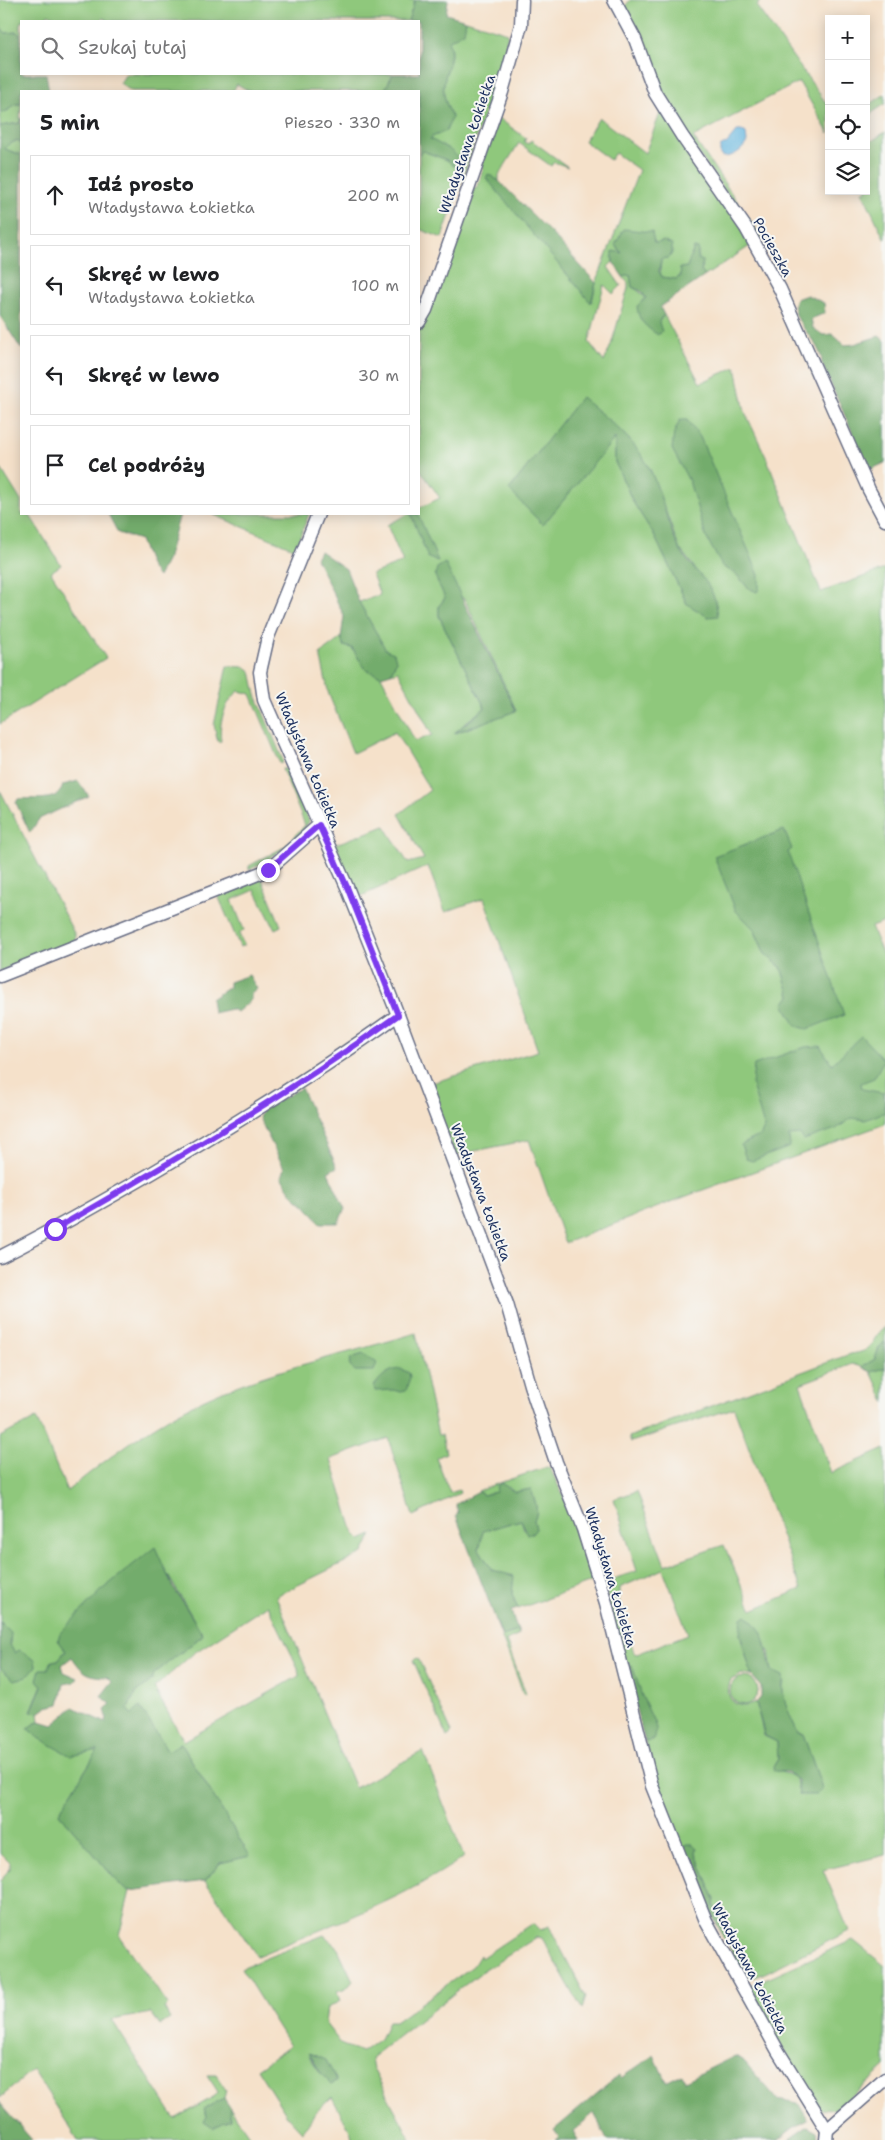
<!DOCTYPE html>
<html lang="pl">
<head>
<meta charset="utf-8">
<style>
  body { margin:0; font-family:"Shantell Sans",sans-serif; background:#f2f2f2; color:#202124 }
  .controls { position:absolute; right:15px; top:15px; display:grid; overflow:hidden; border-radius:0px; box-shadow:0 2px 12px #0003 }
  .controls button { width:45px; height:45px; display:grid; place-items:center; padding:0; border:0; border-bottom:1px solid #e0e0e0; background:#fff; color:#202124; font:25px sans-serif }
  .stop { position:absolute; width:15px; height:15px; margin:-11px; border:4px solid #7c3aed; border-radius:50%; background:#fff }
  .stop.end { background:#7c3aed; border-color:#fff; box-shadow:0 1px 5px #0008 }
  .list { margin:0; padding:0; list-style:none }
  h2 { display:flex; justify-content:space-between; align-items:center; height:65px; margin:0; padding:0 20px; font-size:21px }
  h2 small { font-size:16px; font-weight:400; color:#757577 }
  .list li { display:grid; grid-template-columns:32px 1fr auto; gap:15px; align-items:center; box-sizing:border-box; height:80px; margin:0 10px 10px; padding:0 10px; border:1px solid #e0e0e0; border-radius:0px }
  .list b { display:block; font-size:19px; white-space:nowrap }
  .list p { margin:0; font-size:16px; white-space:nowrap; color:#757577 }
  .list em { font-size:16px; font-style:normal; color:#757577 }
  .icon { flex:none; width:28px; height:28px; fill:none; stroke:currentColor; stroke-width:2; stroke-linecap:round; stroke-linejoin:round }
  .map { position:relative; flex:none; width:885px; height:2140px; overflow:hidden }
  .search { position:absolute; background:#fff; box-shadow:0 2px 12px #0003; left:20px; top:20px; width:400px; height:55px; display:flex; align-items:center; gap:12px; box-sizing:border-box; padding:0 18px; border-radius:0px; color:#757577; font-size:19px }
  .panel { position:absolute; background:#fff; box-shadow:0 2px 12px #0003; left:20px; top:90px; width:400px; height:425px; border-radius:0px }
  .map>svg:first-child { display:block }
</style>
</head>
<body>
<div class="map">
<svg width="885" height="2140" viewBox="0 0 885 2140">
  <rect width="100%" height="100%" fill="#f6f6f2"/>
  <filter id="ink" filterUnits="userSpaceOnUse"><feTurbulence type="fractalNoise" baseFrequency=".02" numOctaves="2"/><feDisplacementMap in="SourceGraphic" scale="10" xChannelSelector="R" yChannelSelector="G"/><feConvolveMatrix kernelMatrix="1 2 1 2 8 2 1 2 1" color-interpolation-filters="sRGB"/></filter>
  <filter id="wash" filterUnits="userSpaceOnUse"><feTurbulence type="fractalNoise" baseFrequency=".0096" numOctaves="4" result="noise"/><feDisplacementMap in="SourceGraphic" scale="20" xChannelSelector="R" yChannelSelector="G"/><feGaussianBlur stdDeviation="1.12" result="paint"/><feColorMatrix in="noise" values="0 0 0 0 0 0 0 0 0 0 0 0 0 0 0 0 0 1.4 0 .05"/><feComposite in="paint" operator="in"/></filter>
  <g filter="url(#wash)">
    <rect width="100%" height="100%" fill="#f5e1ca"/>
    <g fill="#8fc87c" stroke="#557c6d" fill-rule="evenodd">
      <polygon points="0,0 415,0 408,21 109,21 103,18 101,21 62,21 48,14 45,21 21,21 21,36 17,32 6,33 1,29"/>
      <polygon points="630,0 760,0 757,7 829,107 829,134 799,82 693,137 762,238 759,240 663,102 623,9"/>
      <path d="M466,20L508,33L504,55L442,238L419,229V154L423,151L447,160L449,149L430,140L432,137L446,131L452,117C447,107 442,94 444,83C446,67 456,56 448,41L463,32Z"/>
      <polygon points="126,74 393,74 384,91 249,91 237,84 233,91 131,91 120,83"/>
      <polygon points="885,94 885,104 866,117 866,107"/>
      <polygon points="16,104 21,104 20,123 0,126 0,112 6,112"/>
      <path d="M661,111L753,244L705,276L701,271L703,265L698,259V249L694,248L687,267L680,268L681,275L676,279L662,277C658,269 662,265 661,257C660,248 656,244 652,238L612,257L613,262L608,267L621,286L613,294L604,285L589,342L604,362L611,345L628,288V283L623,277L630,275L632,287C647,294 651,308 658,323L664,315L700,383L736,367L745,412L767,459L821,592L885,569V922L871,927L885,960V1124L692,1194L565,1243L529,1140L455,1155L428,1084L538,1051L484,898L445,912L428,866L357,898L333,845L385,826L408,863L424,859L399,814L430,790L395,732L353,753L329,695L320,654L341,638L344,646L352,648L366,670L381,676L415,741L432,735L398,671L391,673L396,661L386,651L359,602L380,595L372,574L403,562L387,525L408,514H419V508L440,498L419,468V330L438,287L474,188L477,189L483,169L481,166L498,118L526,138L524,142L528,144L531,140L568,167L554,162L551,166L519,143L499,175V181L488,174L592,302L596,283L639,170L615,153L610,160L584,141L599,118L645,153ZM581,398L621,431L632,443L651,471L679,548L694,567L687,604L654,535L633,502L615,462V437L543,524L509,490ZM459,595L465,600L516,710L456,733L466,722L485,708L439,616V606L445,598ZM784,830L788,852L796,1026L790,996L781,967L765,954L754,929Z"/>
      <polygon points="885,132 885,240 862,191 866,191 866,145"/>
      <polygon points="18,140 21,143 21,155 5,149 8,145"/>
      <polygon points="0,467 21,501 21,514 29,514 61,565 51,572 106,658 0,724"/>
      <polygon points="212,514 309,514 295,549"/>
      <path d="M227,666L245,667L251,671L256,695L282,758L283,762L280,764L251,694L239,691C225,701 218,724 221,741L218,742L214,725Z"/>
      <path d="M282,769H286L289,771L309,821C301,840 268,860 249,870V866L284,847L305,825Z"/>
      <polygon points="0,790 75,935 75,941 0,971"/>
      <polygon points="260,874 281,926 275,929 255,890 232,900 244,930 239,934 244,945 240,947 216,891"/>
      <path d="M885,1327V1341L879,1348L875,1359L862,1367L853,1364L800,1384L831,1473L885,1449V1855L823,1870L849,1931L767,1972L756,1977L747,1976V1970L743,1965L714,1904L715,1900L696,1853L697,1848L693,1844L681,1847L645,1742L654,1722L624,1666L604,1582L637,1571L614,1499L637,1491L665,1565L724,1545L752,1610L801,1589L734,1408L631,1442L629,1437L850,1354C877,1351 868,1341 885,1327ZM663,1569L688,1634L637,1654L634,1653L619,1600V1588ZM740,1634L769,1651L772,1671L784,1682C778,1697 792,1720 798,1733L803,1734L822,1788L799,1795C795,1765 788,1780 773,1767L778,1759L777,1742L764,1736L756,1703C738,1712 722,1699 731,1680L742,1674L752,1676Z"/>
      <path d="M416,1333L438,1435H442L446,1453L436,1458L450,1493L459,1490L460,1493L413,1516L388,1438L331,1459L354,1533L361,1540L372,1535L363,1553L276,1596L355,1788L423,1751L464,1857C401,1901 328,1926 257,1956L205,1881L220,1863L249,1856L181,1743L168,1751L140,1707L132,1716L127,1709L136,1693L152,1680L153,1674L203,1635L166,1572L58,1640L66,1650L58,1660L52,1661L31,1711L39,1713L40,1721L35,1723L98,1750L59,1813L122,1887L130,1891L119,1936L168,2005L164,2008L170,2019L160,2025L151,2013L112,2020L175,2119L215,2096L218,2092L207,2075H216L226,2090L224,2098L204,2109L231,2119L230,2108L252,2140H78L33,2070L0,2098V1880L10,1869V1863L0,1853V1437L36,1418L67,1491C117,1451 162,1416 223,1391C285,1366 352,1353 416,1333ZM268,1605L298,1668L299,1676L184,1741L154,1688L194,1653Z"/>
      <polygon points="885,1368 885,1402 871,1372"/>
      <path d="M547,1467L550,1468L576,1523L594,1581L518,1609L512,1594V1580L492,1570L479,1549L483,1531L521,1520L524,1529H536L534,1520C540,1510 534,1499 531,1489L515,1492L508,1486L496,1492L483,1495L478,1491L502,1482Z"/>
      <polygon points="496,1622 502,1636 518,1631 519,1635 506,1641 526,1694 524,1695"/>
      <polygon points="418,1658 452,1733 447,1737 413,1660"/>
      <circle cx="744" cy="1691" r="14"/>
      <path d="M532,1924L541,1930L549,1926L586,1997L582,2009L542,1938L537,1937L479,1974L371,2058L373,2069L411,2140H352L351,2133L332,2097L315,2113L302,2132L287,2116L257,2069L290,2046L241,1968L324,1935L337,1947L353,1981L346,1989L337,1992L340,2001L327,2008L325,2023L342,2045L362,2052L380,2039L388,2022H395L473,1966L480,1955L481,1958ZM309,2056L337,2081H336L331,2084L322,2075Z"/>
      <path d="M853,1940L885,1966V2067L839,2107C831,2111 825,2110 817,2108L747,1987Z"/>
    </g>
    <g fill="#73ac6c" stroke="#476e65">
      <path d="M415,0H448L446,14L466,20L464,32L448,41C455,56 446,67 444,83C442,94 447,107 452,117L446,131L432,137L430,139L449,149L460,159L455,167L447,160L423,151L419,154V91H384L393,74H419V21H408Z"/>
      <polygon points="0,23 1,29 6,33 17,32 21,36 21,74 46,74 49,91 21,91 21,104 16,104 5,112 0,112"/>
      <polygon points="21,118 21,143 17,140 8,145 5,149 21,155 21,349 0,316 0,126 20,123"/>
      <polygon points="488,174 499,181 551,233 596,283 591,303 486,178"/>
      <path d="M624,229L652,232L654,242L657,243L663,241L672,245V253L669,258L661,259L659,271L662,277L676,279L681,276L680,268L687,267L694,248L698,249V259L703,261L701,271L705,276L660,307L664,315C657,321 659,323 662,331L658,335C646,327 638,321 637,306L646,298L641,291L632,287L630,275L623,277L613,262V251L622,253L615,245Z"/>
      <path d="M807,295L824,303L825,313L811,319L813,328L823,335L832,334L845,345L854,344L879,336L885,341V463L869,470L822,364C823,341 786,320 796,299Z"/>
      <path d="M581,397C607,419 637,440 651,472C662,495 668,527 679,548C695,576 714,578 718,616L708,617L687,604L654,535L633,502L615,462V438L543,525L509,490Z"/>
      <polygon points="680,420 687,420 700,437 759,575 759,589 757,592 748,588 736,574 722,566 706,537 689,481 672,449 674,433"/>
      <polygon points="108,514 180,514 168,557 158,577 151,568 140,540 118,533"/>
      <polygon points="411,514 418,514 438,561 428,558"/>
      <polygon points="320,551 346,569 359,602 386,650 394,653 396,661 391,673 381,676 366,670 352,648 344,646 341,638 344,616 316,558"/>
      <polygon points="445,563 516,711 454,733 485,708 439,616 439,606 445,598 435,576 437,568"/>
      <path d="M78,781L89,796L39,819L30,833L16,803L18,799C33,797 59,804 63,785Z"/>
      <polygon points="784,830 792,849 788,852 844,1015 807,1029 796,1026 784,1004 790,996 781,967 765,954 754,929 736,911 714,856"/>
      <polygon points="249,975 257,989 251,994 251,1000 237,1012 231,1009 213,1013 211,999 229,987 229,982"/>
      <polygon points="861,1036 884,1060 874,1078 861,1083 862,1089 884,1093 885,1112 865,1120 852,1118 836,1129 804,1140 800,1135 789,1136 790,1147 752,1161 746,1159 741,1145 761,1135 764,1127 752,1085 754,1065 805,1047 820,1046 832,1064"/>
      <polygon points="301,1088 337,1167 328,1172 345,1209 338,1223 320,1223 305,1205 293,1195 281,1177 284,1168 259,1118 262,1110"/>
      <polygon points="885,1341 885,1368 871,1372 862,1367 875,1359 879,1348"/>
      <polygon points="363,1354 377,1363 374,1371 355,1371 349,1365 351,1358"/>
      <path d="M401,1369L409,1373L410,1377L406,1391L401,1392L393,1390L375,1391L374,1386C382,1376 387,1370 401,1369Z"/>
      <path d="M501,1483L515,1492L531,1489C534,1499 540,1510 534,1520L536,1529L532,1534H528L521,1520L483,1531L479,1549L492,1570L514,1576L512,1594L518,1609L511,1611L518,1631L502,1636L456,1516L458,1513L456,1504L479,1492L483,1495L496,1492L497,1486Z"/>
      <path d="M155,1547L172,1585L203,1635L154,1674L152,1680L136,1693L127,1709L132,1715L140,1707L168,1751L181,1743L250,1856L220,1863L205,1881L130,1891L122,1887L59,1813L98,1750L71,1756L39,1738L27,1728L40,1721L53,1725L73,1707L106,1723L107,1717L105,1709L111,1704L101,1696L112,1682L107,1677C87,1676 83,1673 72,1657L62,1665L64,1672L78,1678L75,1682L64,1684L59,1704L47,1707L39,1713L31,1712L42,1686L37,1680L40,1669H48L52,1661L58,1660L66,1651L58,1640L60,1633L104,1588Z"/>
      <path d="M746,1615C768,1632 765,1647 772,1671L783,1676C784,1681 782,1686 783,1691C785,1706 792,1720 798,1733L803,1734L822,1788L816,1795H799L797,1780L788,1772L774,1771L773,1767L778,1759L777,1742L765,1736L756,1703L761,1697V1686L752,1676L740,1634L742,1618Z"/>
      <polygon points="0,1622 11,1633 10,1645 15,1653 19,1650 35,1660 36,1666 27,1677 14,1680 0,1668"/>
      <polygon points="632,1665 642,1696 654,1722 657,1731 653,1740 645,1742 624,1666"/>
      <polygon points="688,1844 693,1844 697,1848 696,1853 715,1900 714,1905 743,1965 747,1970 747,1976 742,1976 735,1958 708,1908 681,1847"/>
      <polygon points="309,2053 326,2060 337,2081 331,2084 322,2075"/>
      <polygon points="654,2055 666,2082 682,2074 685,2081 735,2056 743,2060 777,2099 798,2103 808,2120 793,2128 778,2140 607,2140 594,2113 573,2131 578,2140 555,2140 559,2137 554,2130 619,2075 621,2078"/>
      <polygon points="224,2098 230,2108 231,2119 213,2128 204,2122 207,2116 204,2109"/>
      <polygon points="0,2103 32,2140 0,2140"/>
      <polygon points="808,2126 817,2131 818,2140 788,2140"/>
    </g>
    <path fill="#64b6e0" stroke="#40729f" d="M737,131H743L746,133L747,142C742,151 733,157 723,157L720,155V147L727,143Z"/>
  </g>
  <g filter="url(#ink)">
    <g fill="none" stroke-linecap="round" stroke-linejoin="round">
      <g stroke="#676d84" stroke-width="15">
        <g id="minor">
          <polyline points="614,0 635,39 655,93 682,136 746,228 780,289 869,490 885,520"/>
          <polyline points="419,322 426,310 502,92 521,25 522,0"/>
          <polyline points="318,514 268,637 260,672 264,700 347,887 398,1015 507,1304 530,1385 556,1462 583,1529 606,1603 652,1786 706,1921 778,2051 827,2130 826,2140"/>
          <polyline points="0,976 268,870 319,825"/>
          <path d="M0,1257C52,1231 102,1202 152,1173C237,1123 319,1072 398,1015"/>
          <polyline points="827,2130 885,2079"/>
        </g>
      </g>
      <use href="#minor" stroke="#fff" stroke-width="12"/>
    </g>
  </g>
  <g fill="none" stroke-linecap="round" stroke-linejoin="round" filter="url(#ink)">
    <path stroke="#7c3aed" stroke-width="6" d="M55,1229C172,1162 288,1094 398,1015L347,887L319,825L268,870"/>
  </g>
  <g text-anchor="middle" stroke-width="4" stroke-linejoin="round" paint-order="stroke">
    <g font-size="14" fill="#1b2f5e" stroke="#f6f6f2">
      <text transform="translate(467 144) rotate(-71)" y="5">Władysława Łokietka</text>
      <text transform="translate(773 247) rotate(61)" y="5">Pocieszka</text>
      <text transform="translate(308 760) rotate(67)" y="5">Władysława Łokietka</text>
      <text transform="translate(481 1192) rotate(69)" y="5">Władysława Łokietka</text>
      <text transform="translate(611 1577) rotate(73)" y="5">Władysława Łokietka</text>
      <text transform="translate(750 1968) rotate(62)" y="5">Władysława Łokietka</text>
    </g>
  </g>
</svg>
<div class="controls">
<button>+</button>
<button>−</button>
<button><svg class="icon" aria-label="locate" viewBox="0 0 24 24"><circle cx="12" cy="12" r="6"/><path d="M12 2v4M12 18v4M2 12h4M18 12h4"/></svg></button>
<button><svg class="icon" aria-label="layers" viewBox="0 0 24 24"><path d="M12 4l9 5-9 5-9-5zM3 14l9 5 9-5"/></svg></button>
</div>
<div class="stop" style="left:55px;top:1229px"></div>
<div class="stop end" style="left:268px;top:870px"></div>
<div class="search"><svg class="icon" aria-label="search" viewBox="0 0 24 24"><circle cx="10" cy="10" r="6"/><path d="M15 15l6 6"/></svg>Szukaj tutaj</div>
<section class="panel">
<h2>5 min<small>Pieszo · 330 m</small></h2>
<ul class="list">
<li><svg class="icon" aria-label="ahead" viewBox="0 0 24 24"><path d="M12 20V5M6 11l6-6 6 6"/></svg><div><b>Idź prosto</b><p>Władysława Łokietka</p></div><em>200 m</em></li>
<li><svg class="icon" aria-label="left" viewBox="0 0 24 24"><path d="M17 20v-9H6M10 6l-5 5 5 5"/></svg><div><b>Skręć w lewo</b><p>Władysława Łokietka</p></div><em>100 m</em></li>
<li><svg class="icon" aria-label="left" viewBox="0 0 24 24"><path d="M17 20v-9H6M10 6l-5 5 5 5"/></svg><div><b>Skręć w lewo</b></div><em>30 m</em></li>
<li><svg class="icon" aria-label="arrive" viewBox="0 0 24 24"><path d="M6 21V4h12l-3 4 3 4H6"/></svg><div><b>Cel podróży</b></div></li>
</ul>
</section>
</div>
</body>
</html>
